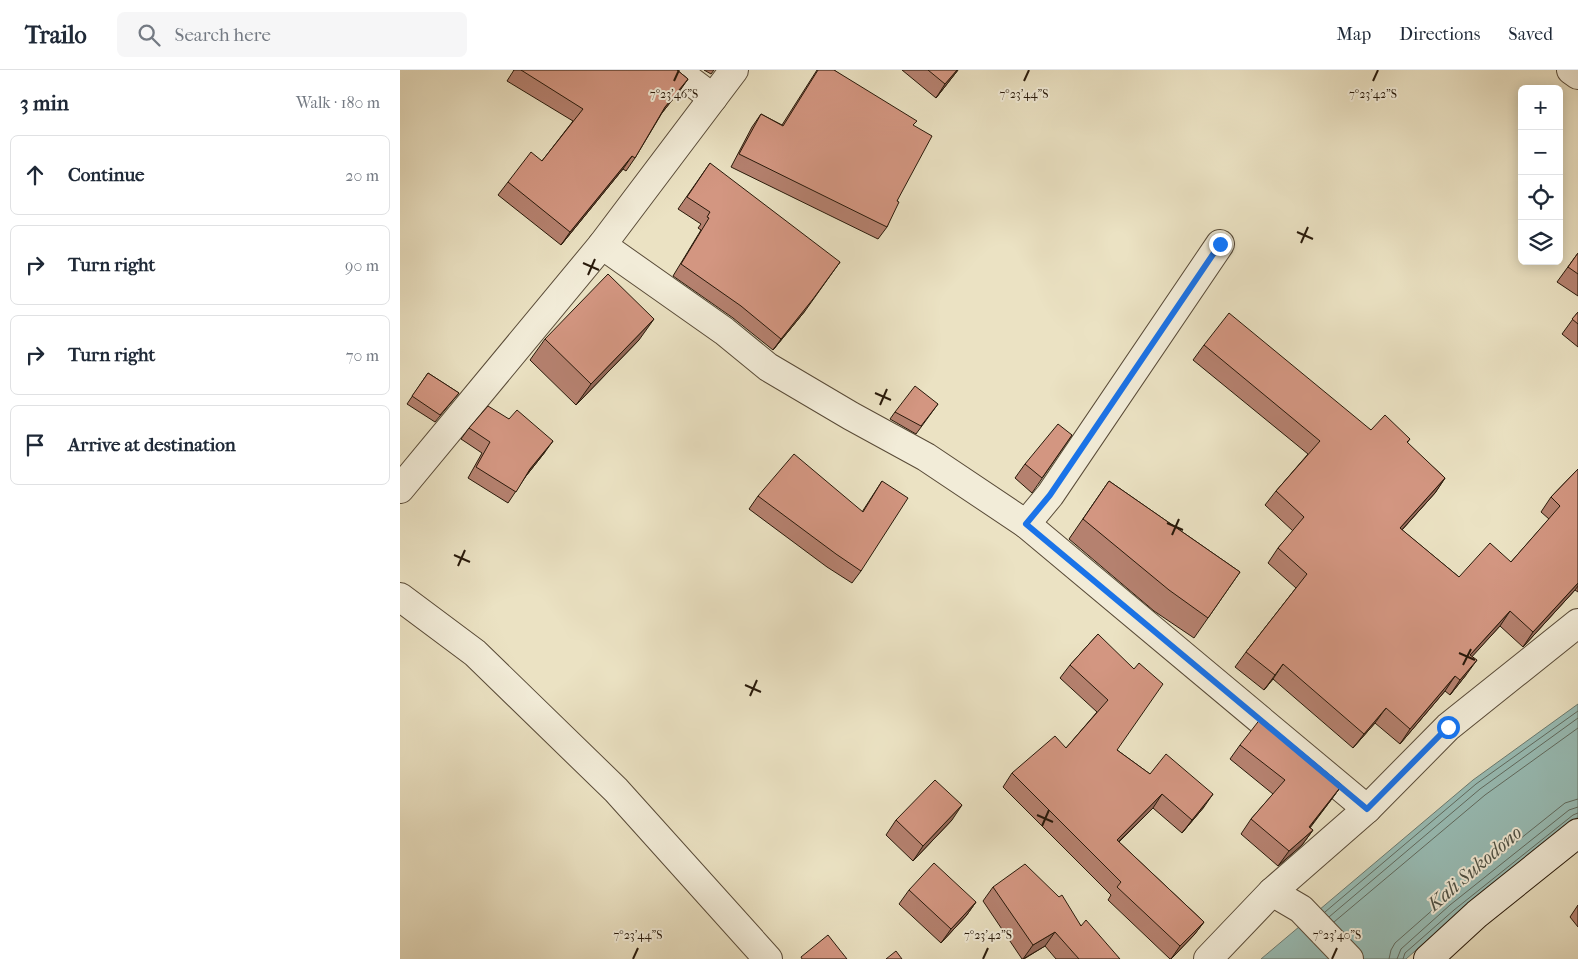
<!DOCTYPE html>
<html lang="en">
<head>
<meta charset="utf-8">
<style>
  body { margin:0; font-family:"IM FELL French Canon",serif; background:#f6f6f7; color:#1f2937 }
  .controls { position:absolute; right:15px; top:15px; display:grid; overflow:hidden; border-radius:8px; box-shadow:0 2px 12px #0003 }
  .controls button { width:45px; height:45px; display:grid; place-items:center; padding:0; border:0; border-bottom:1px solid #e0e1e3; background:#fff; color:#1f2937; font:25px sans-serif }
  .stop { position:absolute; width:15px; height:15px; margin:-11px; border:4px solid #1a73e8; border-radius:50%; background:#fff }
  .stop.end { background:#1a73e8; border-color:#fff; box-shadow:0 1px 5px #0008 }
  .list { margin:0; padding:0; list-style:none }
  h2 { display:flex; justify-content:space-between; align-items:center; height:65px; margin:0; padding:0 20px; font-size:21px }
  h2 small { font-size:16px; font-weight:400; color:#747a83 }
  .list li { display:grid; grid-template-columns:32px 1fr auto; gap:15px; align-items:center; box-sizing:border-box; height:80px; margin:0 10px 10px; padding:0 10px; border:1px solid #e0e1e3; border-radius:8px }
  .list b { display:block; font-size:19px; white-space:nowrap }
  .list em { font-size:16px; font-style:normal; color:#747a83 }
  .icon { flex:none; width:28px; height:28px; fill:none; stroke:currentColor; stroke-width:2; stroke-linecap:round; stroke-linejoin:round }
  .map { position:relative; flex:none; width:1178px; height:889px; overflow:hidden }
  header { display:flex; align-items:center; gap:30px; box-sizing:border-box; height:70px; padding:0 25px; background:#fff; border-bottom:1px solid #e0e1e3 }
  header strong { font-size:24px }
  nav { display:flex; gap:28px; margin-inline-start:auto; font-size:18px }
  .search { width:350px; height:45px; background:#f6f6f7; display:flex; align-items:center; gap:12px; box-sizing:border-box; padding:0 18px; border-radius:8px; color:#747a83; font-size:19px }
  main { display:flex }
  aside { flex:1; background:#fff }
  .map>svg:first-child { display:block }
</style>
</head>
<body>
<header>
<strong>Trailo</strong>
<div class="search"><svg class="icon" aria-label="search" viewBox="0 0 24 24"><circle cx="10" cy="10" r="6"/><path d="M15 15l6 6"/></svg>Search here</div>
<nav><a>Map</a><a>Directions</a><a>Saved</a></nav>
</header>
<main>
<aside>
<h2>3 min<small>Walk · 180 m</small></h2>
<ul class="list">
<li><svg class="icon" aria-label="ahead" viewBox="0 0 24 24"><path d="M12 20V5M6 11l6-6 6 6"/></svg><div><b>Continue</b></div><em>20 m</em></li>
<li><svg class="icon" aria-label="right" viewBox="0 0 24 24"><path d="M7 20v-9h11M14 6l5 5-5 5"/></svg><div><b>Turn right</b></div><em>90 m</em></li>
<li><svg class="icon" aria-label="right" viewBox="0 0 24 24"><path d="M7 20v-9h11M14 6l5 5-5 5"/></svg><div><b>Turn right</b></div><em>70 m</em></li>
<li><svg class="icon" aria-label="arrive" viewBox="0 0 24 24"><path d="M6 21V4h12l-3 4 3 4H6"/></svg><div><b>Arrive at destination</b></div></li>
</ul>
</aside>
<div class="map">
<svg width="1178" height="889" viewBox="0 0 1178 889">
  <rect width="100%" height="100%" fill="#ebe2c3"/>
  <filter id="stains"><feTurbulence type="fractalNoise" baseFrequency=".004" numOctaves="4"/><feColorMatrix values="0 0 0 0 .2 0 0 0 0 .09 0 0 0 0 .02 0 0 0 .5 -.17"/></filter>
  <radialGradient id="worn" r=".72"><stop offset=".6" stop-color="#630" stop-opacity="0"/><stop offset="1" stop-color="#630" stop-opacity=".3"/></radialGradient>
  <polygon fill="#98bdb6" stroke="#6b7b71" points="1178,634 1178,747 1058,843 1006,889 861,889 1073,710"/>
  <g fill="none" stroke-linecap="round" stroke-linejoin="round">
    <g stroke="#606b60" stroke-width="1">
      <polyline points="925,842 1076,714 1178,641"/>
      <polyline points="929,847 1080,719 1178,648"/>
      <polyline points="934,852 1085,725 1178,658"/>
      <polyline points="989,889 991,880 995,873 1045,829 1165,733 1178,729"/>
      <polyline points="997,889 1001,879 1050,835 1169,740 1178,737"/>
      <polyline points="1003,889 1005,883 1054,840 1173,745 1178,743"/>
    </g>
    <g stroke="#594b38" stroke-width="30">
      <g id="street">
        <polyline points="276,0 313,28"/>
        <polyline points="1171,0 1178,5"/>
        <polyline points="202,175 324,261 368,297 451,346 526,387 626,454 650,425 820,174"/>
        <polyline points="0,419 202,175 334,0"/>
        <polyline points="626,454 967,739"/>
        <polyline points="0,527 75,583 216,720 368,889"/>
        <polyline points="872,822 901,839 949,889"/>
        <polyline points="808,889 872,822 967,739 1048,657 1178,553"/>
      </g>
    </g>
    <g stroke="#28190a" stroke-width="30">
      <polyline id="secondary" points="1028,889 1077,844 1178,763"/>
    </g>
    <use href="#street" stroke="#f2ecd8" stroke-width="28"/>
    <use href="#secondary" stroke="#f2ecd8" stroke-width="28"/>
  </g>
  <g fill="#b5816f" stroke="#28190a">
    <polygon points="113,0 277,0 288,9 262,43 235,88 226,101 223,99 161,175 98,125 108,112 142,91 173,51 107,11 114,0"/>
    <polygon points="304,0 314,0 311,4"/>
    <polygon points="417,0 434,0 513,56 497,131 487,157 478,169 331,97 352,57 361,44 382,55"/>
    <polygon points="502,0 558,0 536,28"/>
    <polygon points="310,93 405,241 373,280 333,248 273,206 301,160 298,158 301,154 278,139"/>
    <polygon points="1178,183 1178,226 1157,212"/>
    <polygon points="1178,242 1178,277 1162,264"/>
    <polygon points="145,269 239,270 176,335 130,290"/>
    <polygon points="804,275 971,360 1010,369 1007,373 1045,408 1035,423 1002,460 1059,507 1111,492 1149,449 1141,442 1151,427 1178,399 1178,522 1175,520 1123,577 1100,556 1072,586 1066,605 1050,625 1045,621 1000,674 975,653 953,678 873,609 864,620 835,597 846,582 896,518 868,493 878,478 893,461 865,435 876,421 908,384 793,290"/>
    <polygon points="28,303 59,323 35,352 7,334"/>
    <polygon points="538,334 516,364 490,349 495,342"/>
    <polygon points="109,349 145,382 126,406 108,433 68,408 82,383 61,369 69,358"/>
    <polygon points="672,365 632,423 615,408 625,394"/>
    <polygon points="482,411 461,501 452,513 427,497 349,439 358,426 462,442"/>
    <polygon points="709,411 840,502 794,568 754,541 669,469"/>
    <polygon points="698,564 717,680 750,704 804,737 782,763 753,738 719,772 804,852 794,865 771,889 770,889 708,830 711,825 603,717 612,703 666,678 697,642 660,608 670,595"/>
    <polygon points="840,675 942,715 931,730 910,758 913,760 902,775 878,796 841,764 851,749 873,724 830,689"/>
    <polygon points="496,750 552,750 513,791 486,765"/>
    <polygon points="593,817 659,827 681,856 720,889 656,889 645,876 624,889 622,889 583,831"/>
    <polygon points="509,820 576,832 566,846 541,873 499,834"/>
    <polygon points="1178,835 1178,857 1170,847"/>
  </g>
  <g fill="#94695a" stroke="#28190a">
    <polygon points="557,0 558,0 536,28 545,14"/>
    <polygon points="288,9 279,22 256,50 265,37"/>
    <polygon points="232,86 223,99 161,175 170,162"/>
    <polygon points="440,192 405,241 373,280 381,269"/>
    <polygon points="254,249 239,270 176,335 191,314"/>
    <polygon points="153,371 145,382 122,411 130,399"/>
    <polygon points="1045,408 1035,423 990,473 1000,458"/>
    <polygon points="1178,513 1178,516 1175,520 1123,577 1133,562"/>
    <polygon points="1110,541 1100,556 1060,600 1070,585"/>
    <polygon points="1077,590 1066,605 1050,625 1060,610"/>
    <polygon points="883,594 873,609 864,620 875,605"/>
    <polygon points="1055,606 1045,621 1000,674 1010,659"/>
    <polygon points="986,638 975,653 953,678 964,664"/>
    <polygon points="942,715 931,730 899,771 909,757"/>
    <polygon points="762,724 753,738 707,783 717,770"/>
    <polygon points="813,724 804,737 782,763 792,750"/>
    <polygon points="562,735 552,750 513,791 523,776"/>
    <polygon points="913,760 902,775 878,796 889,781"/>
    <polygon points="576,832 566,846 541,873 551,859"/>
    <polygon points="804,852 794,865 771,889 780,876"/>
    <polygon points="655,862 645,876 623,889 633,875"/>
  </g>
  <g fill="#d39681" stroke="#28190a">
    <polygon points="121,0 277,0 288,9 265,37 235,88 232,86 170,162 108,112 131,82 142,91 183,39"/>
    <polygon points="418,0 434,0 517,51 513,55 532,66 497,131 499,132 487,157 339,84 361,44 383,56"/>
    <polygon points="528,0 557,0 545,14"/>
    <polygon points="310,93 440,192 413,229 381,269 341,236 281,194 309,148 307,147 310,142 287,127"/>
    <polygon points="1178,183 1178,204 1168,197"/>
    <polygon points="208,204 254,249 191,314 145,269"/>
    <polygon points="1178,242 1178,254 1172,249"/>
    <polygon points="829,243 971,360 985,345 1010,369 1007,372 1045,408 1000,458 1059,507 1090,473 1111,492 1160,436 1151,427 1178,399 1178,513 1133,562 1110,541 1070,585 1077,590 1060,610 1055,606 1010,659 986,638 964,664 883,594 875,605 846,582 907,504 878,478 904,447 876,421 920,371 804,275"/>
    <polygon points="28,303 59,323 40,345 12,326"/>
    <polygon points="515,316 538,334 521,356 495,342"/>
    <polygon points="88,336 109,349 117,340 153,371 130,399 116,422 76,397 90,372 69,358"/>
    <polygon points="658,354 672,365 642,408 625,394"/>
    <polygon points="394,384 463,442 482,411 508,428 461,501 436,484 358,426"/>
    <polygon points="709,411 840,502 808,548 769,520 683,449"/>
    <polygon points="698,564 734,599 739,593 763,614 717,680 750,704 766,684 813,724 792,750 762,724 717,770 804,852 780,876 717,817 721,812 612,703 655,666 666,678 708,630 670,595"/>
    <polygon points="861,648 942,715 909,757 913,760 889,781 851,749 885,710 840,675"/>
    <polygon points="535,710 562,735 523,776 496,750"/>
    <polygon points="534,793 576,832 551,859 509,820"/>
    <polygon points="625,794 659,827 662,825 681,856 686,850 720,889 679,889 655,862 633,875 593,817"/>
    <polygon points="428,865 447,889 402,889 401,887"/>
    <polygon points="496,881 502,889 486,889"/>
  </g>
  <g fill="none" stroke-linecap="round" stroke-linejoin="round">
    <polyline stroke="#1a73e8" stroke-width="6" points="820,174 650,425 626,454 967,739 1048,657"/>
  </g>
  <path fill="none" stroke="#28190a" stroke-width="2" d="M274,11L279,0M624,11L629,0M973,11L978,0M897,162L913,169M901,173L908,157M183,193L199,200M188,205L195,189M475,323L491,330M480,335L487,319M767,453L783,460M772,465L779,449M54,485L70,492M58,496L65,480M1059,583L1075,590M1063,595L1071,579M345,615L361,622M350,626L357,610M637,745L653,752M642,756L649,740M233,889L238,878M583,889L588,878M932,889L937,878"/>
  <g text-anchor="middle" stroke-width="4" stroke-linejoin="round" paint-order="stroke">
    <g font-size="20" font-style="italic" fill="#4f5246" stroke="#f2ecd8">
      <text transform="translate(1074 798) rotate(-41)" y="7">Kali Sukodono</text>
    </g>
  </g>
  <g font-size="12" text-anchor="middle" fill="#28190a" stroke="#f2ecd8" stroke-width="4" stroke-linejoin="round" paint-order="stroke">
    <text x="274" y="28">7°23'46"S</text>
    <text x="624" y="28">7°23'44"S</text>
    <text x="973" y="28">7°23'42"S</text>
    <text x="238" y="869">7°23'44"S</text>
    <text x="588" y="869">7°23'42"S</text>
    <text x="937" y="869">7°23'40"S</text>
  </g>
  <rect width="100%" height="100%" filter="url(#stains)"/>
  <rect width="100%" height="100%" fill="url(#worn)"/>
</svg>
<div class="controls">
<button>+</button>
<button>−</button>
<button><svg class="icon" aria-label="locate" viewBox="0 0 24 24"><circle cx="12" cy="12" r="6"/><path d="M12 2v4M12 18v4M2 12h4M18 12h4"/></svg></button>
<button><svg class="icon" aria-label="layers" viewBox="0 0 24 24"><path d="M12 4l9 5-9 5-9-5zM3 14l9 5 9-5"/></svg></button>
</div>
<div class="stop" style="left:1048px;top:657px"></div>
<div class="stop end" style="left:820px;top:174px"></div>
</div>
</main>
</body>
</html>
